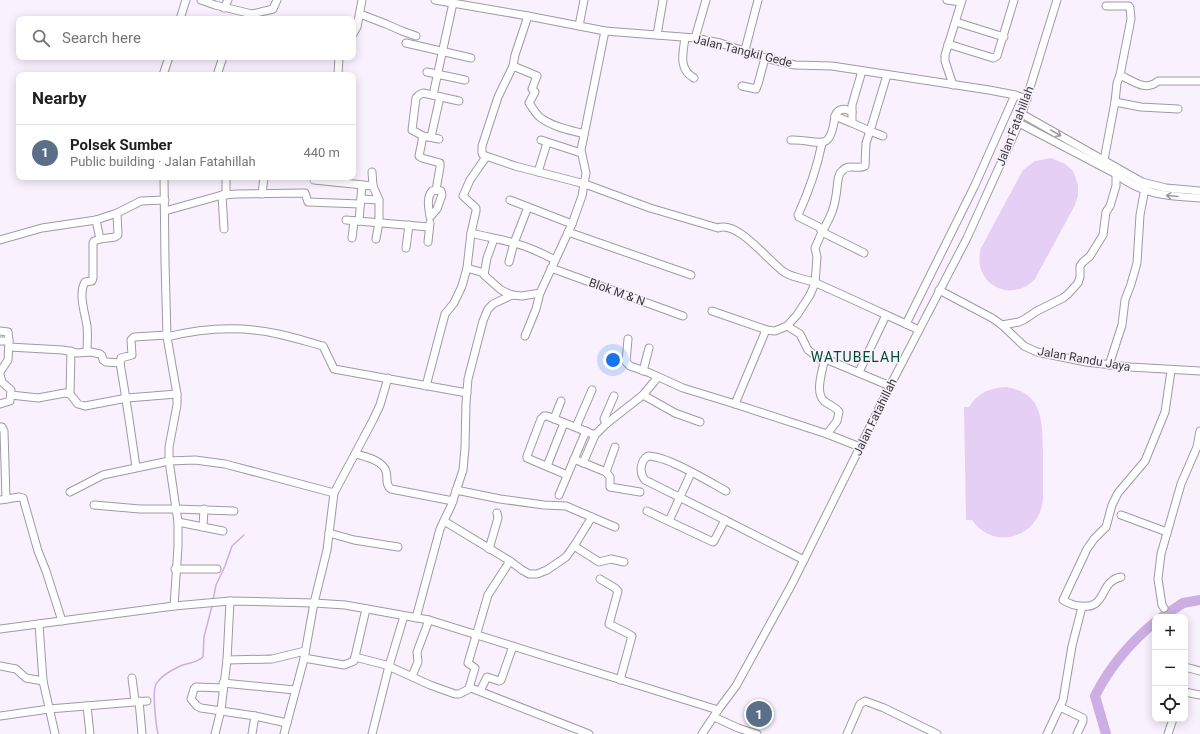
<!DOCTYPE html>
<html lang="en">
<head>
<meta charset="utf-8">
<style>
  body { margin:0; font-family:Roboto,sans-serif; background:#f6f6f6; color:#202124 }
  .controls { position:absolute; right:12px; bottom:12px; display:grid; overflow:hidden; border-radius:8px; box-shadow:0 2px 10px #0003 }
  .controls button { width:36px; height:36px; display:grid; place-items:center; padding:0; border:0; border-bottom:1px solid #e0e0e0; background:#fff; color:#202124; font:20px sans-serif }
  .you { position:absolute; left:613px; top:360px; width:14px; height:14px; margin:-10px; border:3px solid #fff; border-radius:50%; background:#1a73e8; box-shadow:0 0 0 6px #1a73e833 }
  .badge { display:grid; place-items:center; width:26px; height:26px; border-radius:50%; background:#06724b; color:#fff; font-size:13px; font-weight:700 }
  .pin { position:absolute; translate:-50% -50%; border:2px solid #fff; box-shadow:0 1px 4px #0006 }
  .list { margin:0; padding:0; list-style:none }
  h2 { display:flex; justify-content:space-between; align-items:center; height:52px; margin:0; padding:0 16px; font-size:17px }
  h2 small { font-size:13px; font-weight:400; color:#757577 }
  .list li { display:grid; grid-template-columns:26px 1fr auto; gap:12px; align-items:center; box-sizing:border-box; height:56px; padding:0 16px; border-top:1px solid #e0e0e0 }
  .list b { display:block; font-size:15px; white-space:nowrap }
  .list p { margin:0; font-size:13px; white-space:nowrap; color:#757577 }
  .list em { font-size:13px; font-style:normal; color:#757577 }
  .icon { flex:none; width:22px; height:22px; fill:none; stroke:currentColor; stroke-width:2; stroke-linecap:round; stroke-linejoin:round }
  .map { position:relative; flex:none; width:1200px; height:734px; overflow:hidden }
  .search { position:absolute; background:#fff; box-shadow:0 2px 10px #0003; left:16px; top:16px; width:340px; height:44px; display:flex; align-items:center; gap:10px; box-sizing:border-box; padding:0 14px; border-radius:8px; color:#757577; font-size:15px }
  .panel { position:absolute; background:#fff; box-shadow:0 2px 10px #0003; left:16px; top:72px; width:340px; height:108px; border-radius:8px }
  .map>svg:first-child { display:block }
</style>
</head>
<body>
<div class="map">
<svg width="1200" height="734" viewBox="0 0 1200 734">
  <rect width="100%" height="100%" fill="#f9f2fe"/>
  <g fill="#e5cff5">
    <path d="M1051,158L1065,164L1073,171L1078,185V196L1075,205L1035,279C1010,305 971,283 981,248L1023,170L1035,161Z"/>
    <path d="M1007,387C1044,394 1042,422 1043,452C1043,468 1043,484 1043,499C1040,537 994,552 972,520H966L964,407H969C978,393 990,387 1007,387Z"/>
  </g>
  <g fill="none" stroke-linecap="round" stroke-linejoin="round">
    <g stroke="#cdaee4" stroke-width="1.5">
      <polyline points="213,600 216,585 225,566 232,546 244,535"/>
      <path d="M158,734C156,725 152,692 156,684C160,677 170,671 178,667C188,662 195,664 203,657L204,637L212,606"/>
    </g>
    <g stroke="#cdaee4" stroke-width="10">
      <polyline points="1162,617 1183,603 1200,600"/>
      <path d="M1106,734L1095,696C1109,668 1131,642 1155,622"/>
    </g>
    <g stroke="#a099a5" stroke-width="9">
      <g id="minor">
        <polyline points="201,0 215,5 252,14 273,9 277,0"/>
        <polyline points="435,0 528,16 605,31 695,38 720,43 765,58 795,65 832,66 989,90 1015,95 1027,99"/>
        <polyline points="947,0 961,2"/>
        <polyline points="1106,6 1129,6 1130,8 1131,19 1120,75 1117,83 1115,102"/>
        <polyline points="224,8 228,0"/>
        <polyline points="360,14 386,24 402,31 416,36"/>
        <path d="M528,16L515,55L513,66L537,76L532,89L535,92L529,103C533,108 536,115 541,118C553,127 570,130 584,134"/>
        <polyline points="180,19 186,0"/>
        <polyline points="956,22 1004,37"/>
        <polyline points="579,26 584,0"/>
        <polyline points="353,34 357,27 362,0"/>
        <polyline points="657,35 663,0"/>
        <path d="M685,38C683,53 678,69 694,78"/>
        <polyline points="695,38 706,0"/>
        <polyline points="406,43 471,58"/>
        <polyline points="948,44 993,58 997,56 1014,0"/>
        <polyline points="745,50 758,0"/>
        <path d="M513,66L498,97L482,146V153L483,155L515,166L585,184L650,208L718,228C738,220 769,262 784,272C793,278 806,279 816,283C850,298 884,314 919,330"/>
        <path d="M862,71L852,105V123L870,131L866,143L865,166C858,170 849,163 842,171C837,175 838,183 837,188C835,208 831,216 822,232L864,253"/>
        <polyline points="427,72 465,80"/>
        <polyline points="163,75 169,57"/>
        <polyline points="217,75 223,57"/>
        <polyline points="338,75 339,57"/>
        <path d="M1120,75C1133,81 1146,92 1158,81H1200"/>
        <polyline points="953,85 945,61 945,55 962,0"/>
        <polyline points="742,86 756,89 758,84 765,58"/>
        <polyline points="433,95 453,3"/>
        <polyline points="1022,114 1142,182 1166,188 1200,191"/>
        <path d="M835,116C838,108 845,108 852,112"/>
        <path d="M1019,123L1116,174C1142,195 1168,196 1200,198"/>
        <polyline points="423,136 419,156 422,158 440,163 440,167 436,190"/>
        <polyline points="883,136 870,131 887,75"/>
        <polyline points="431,137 440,97"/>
        <polyline points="439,139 423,136 412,130 416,98 419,95 423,93 459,101"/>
        <polyline points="541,140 581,153"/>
        <path d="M791,140C820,139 830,155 835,116L852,123"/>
        <polyline points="1104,160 1115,102 1141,107 1178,109"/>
        <polyline points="372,172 373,186 379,200 379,222 376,239"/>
        <polyline points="538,172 547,143"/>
        <polyline points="164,177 165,262 167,337 177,394 177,405 169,447 169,461 178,522 178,547 174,606"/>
        <polyline points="226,177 226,195"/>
        <polyline points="314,180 373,186"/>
        <path d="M436,190L441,191L442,195L437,209L430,217C429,209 426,198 432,191Z"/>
        <polyline points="262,194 264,177"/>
        <polyline points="222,195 224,229"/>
        <polyline points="361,199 379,200"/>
        <polyline points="510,200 572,224"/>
        <polyline points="165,211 222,195 237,194 305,193 308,202 360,204"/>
        <polyline points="346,220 429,227"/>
        <polyline points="359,221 362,185"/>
        <polyline points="568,232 691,275"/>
        <path d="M471,233C486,237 500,239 514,243C529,247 542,253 555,260"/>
        <polyline points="352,238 354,221"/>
        <polyline points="100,239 115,237 118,235 117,213"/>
        <polyline points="494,239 487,258 484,275 501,290 512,295"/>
        <polyline points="0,240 42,228 96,220 117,213 141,201 165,200"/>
        <polyline points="428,242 430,223"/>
        <polyline points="406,248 409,225"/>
        <polyline points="509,262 514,243 528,207"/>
        <polyline points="467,268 484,273"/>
        <polyline points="551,268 683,316"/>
        <polyline points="939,290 992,318 1002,325 1024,346 1037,352 1086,362 1130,367 1200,371"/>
        <polyline points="712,311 767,330"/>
        <polyline points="906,324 975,185 1015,95"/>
        <polyline points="1002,325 1019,322 1025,319 1037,311 1063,298 1068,294 1078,283 1080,277 1080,266 1083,262 1090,256 1103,235 1106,212 1110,206 1116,186 1116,174"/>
        <polyline points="787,326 800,334 808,350 824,362"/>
        <polyline points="0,331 8,332 9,341"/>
        <polyline points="525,336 536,309 540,293"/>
        <path d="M167,337C203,328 242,326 278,334C293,337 308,342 323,346L334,369L467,393"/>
        <path d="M628,339L626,362L630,366L650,373L683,388L735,404L827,434L837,421L839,412C836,407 829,405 824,401C815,393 822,372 824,362"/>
        <polyline points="0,341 9,341 8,360 0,372"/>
        <polyline points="9,347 63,350 77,353 91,352 100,354 102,356 103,360 106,362 120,363 121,358 132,355 131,340 134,337 167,335"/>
        <path d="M87,352C87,343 88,335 87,326C85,313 78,294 85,282L92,281L93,278V243L94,241L100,239L96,220"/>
        <polyline points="824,362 825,360 828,360 890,386"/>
        <path d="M120,363C126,397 131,432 136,467"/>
        <polyline points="1109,365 1122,325 1125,300 1131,284 1137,263 1140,215 1145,188"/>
        <polyline points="643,371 649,348"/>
        <polyline points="859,372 886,315"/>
        <polyline points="0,375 2,382 11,390 10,401 0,404"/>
        <polyline points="426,386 445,314 454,303 462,286 467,268 471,233 476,211 476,208 463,196 470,180 486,157"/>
        <polyline points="70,394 71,351"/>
        <polyline points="11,395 38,398 65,393 70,394 78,404 85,406 127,398 177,394"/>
        <polyline points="643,395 675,413 700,422"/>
        <path d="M735,404L766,330L775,331L787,326L797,315L810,295L815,283L817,257L815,248L822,232L819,227L799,217L798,215C809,191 817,168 822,143"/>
        <polyline points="554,419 561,401"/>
        <polyline points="606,424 604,419 614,396"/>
        <polyline points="0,427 2,427 4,431 6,499"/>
        <polyline points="576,427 592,390"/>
        <polyline points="827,434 860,447"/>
        <path d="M356,454C366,457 382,460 386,471C388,478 385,485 391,489L453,501"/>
        <polyline points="574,459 606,472 610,477 610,487 640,492"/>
        <polyline points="583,463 595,435"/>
        <polyline points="547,466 564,423"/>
        <polyline points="606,472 615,447"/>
        <polyline points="567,475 527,458 527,456 541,419 544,416 547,416 595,435 606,424 643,395 658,377"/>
        <polyline points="456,490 500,499 544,505 566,506 615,527"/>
        <polyline points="70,492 103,475 169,461 195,460 225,464 334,493"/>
        <polyline points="559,495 586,431"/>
        <polyline points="0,500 19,497 23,498 38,551 46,571 62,621"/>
        <polyline points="94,505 140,509 176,509 234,511"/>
        <polyline points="647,511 713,542 714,541 725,520 804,560"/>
        <polyline points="1121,515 1167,532"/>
        <path d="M725,520L645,480C639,473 640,461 648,456C667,456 708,481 726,491"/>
        <polyline points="444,521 510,561 522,570 529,574 537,574 547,570 566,557 574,546 592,517"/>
        <polyline points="669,521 691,473"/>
        <polyline points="178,522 223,531"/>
        <polyline points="203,527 204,509"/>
        <polyline points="329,533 354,540 398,547"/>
        <polyline points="574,546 599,562 611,559 624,562"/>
        <polyline points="489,549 498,518 497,513"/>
        <polyline points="175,569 217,569"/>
        <path d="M1121,577C1099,581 1107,610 1081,606C1075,606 1068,603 1063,600L1087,549L1094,539L1106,527L1112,505L1118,493L1145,461L1165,412L1171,371"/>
        <polyline points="600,579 615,588 618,591 609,624 627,633 632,636 620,680"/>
        <polyline points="1164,608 1162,605 1158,579 1161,554 1181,484 1197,447 1200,431"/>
        <polyline points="416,618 440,529 451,506 463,470 465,448 466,403 468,379 483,321 488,309 493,304 512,295 522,296 540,293 572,224 582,196 586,173 581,150 605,31"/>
        <polyline points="39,624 43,681 55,734"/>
        <polyline points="0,629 174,606 230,601 314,603 345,605 429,620 718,710"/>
        <polyline points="355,657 386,665 430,685 455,694 459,694 471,688 589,734"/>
        <polyline points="304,658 344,665 354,661 366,609"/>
        <polyline points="227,660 272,659 305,651"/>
        <polyline points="0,666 16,669 26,678 43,681"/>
        <polyline points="1185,667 1200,671"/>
        <polyline points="412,676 418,662 417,652 429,620"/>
        <polyline points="132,678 135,701"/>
        <polyline points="223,683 295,690"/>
        <polyline points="223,688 196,687 194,689 191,699 197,706 201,708 255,716 287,723"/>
        <polyline points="469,688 475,668 468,663 488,595 510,561"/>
        <polyline points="480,691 487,677 499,681 501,680 513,646"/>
        <polyline points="1185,692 1200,695"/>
        <polyline points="139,701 142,734"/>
        <polyline points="87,706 90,734"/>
        <polyline points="1060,707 1083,718 1083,721 1077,734"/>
        <polyline points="0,716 49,709 147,701"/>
        <polyline points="714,717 738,728 757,734"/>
        <polyline points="215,734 221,710 227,660 230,601"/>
        <polyline points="252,734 255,716"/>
        <polyline points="284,734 304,659 314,603 327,550 334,493 373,420 380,405 388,378"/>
        <polyline points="372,734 389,666 404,616"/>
        <polyline points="702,734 718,710 736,686 793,582 860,447 890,386 967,238 1019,123 1057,0"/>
        <polyline points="847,734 860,704 865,701 884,708 937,734"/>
        <polyline points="1047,734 1063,700 1072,646 1082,607"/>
        <polyline points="1168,734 1173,719"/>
      </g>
    </g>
    <use href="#minor" stroke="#fff" stroke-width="7"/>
  </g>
  <defs><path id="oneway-shaft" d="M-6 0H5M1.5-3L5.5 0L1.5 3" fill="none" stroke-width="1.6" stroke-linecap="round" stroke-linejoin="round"/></defs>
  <g stroke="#9e9c9e">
    <use href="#oneway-shaft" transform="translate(1056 133) rotate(30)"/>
    <use href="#oneway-shaft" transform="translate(1172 196) rotate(-175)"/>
  </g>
  <g text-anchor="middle" stroke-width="3" stroke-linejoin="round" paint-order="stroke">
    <g font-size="12" fill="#3c393e" stroke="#f9f2fe">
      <text transform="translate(743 51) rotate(14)" y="4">Jalan Tangkil Gede</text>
      <text transform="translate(1015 126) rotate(-69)" y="4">Jalan Fatahillah</text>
      <text transform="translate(617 292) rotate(20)" y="4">Blok M &amp; N</text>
      <text transform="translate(1084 359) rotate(10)" y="4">Jalan Randu Jaya</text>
      <text transform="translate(875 417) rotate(-64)" y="4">Jalan Fatahillah</text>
    </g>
    <g font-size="14" letter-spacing="1" fill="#014a2f" stroke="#f9f2fe">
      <text x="856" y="362">WATUBELAH</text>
    </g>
  </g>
</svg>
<div class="controls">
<button>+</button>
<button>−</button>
<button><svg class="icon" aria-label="locate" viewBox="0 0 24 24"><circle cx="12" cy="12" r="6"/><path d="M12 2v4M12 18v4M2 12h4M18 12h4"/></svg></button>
</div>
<div class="you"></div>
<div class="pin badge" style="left:759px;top:714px;background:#5c6f8a">1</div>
<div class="search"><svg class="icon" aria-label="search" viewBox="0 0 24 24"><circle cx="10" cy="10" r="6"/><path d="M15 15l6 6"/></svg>Search here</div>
<section class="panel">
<h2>Nearby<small></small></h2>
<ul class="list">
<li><span class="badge" style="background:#5c6f8a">1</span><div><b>Polsek Sumber</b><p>Public building · Jalan Fatahillah</p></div><em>440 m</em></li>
</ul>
</section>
</div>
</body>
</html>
